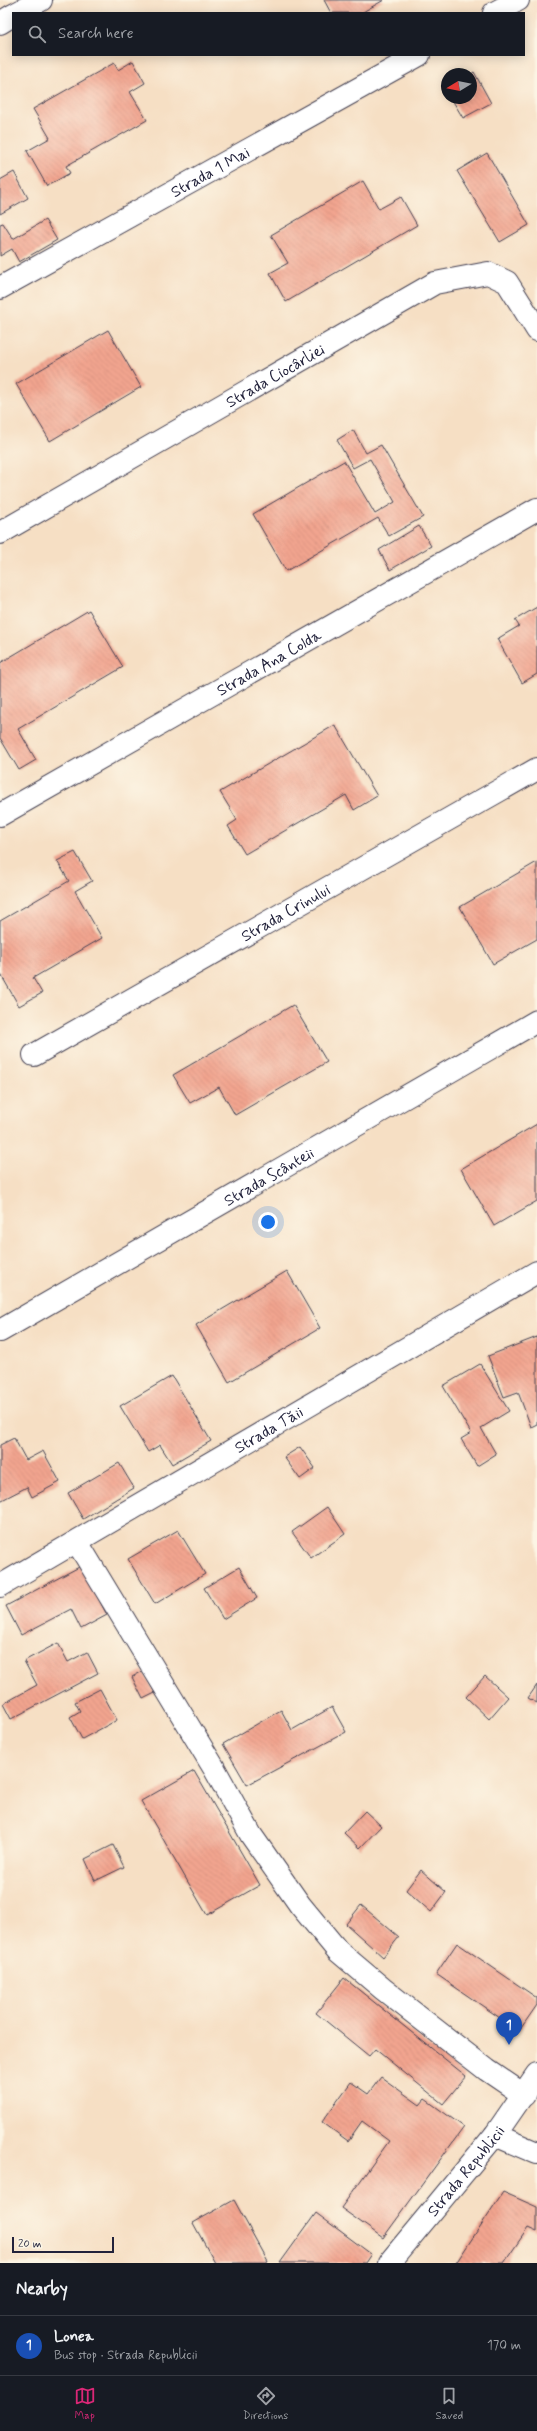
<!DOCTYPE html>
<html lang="en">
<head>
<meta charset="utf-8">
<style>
  body { margin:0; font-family:Mynerve,sans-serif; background:#20242c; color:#f1f3f6 }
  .compass { position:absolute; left:441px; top:68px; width:36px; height:36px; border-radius:50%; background:#171b24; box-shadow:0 2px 10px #0003; rotate:260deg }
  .scale { position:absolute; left:12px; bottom:10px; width:102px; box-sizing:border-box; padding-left:4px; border:2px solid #22223b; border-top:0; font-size:11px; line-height:14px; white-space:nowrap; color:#22223b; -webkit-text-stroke:3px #fcf5e5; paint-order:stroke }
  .you { position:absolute; left:268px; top:1222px; width:14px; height:14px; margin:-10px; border:3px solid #fff; border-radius:50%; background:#1a73e8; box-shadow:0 0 0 6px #1a73e833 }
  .badge { display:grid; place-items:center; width:26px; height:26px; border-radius:50%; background:#db2777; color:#fff; font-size:13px; font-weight:700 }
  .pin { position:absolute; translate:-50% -33px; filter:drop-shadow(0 1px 2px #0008) }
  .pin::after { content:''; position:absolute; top:21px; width:14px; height:12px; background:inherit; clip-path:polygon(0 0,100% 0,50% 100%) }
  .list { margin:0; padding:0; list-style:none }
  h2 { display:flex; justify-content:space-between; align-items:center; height:52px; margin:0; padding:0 16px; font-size:17px }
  h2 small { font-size:13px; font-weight:400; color:#9ea1a6 }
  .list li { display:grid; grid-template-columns:26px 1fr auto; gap:12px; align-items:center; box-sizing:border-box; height:60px; padding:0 16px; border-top:1px solid #363941 }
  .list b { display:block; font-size:15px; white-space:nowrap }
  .list p { margin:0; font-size:13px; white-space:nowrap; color:#9ea1a6 }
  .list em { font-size:13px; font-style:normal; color:#9ea1a6 }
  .icon { flex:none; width:22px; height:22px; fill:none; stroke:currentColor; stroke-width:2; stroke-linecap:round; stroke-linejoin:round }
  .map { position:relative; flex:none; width:537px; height:2263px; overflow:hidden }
  .search { position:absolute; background:#171b24; box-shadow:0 2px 10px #0003; left:12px; right:12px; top:12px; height:44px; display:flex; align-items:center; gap:10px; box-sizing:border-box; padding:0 14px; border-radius:0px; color:#9ea1a6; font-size:15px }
  .sheet { height:112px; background:#171b24 }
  nav { display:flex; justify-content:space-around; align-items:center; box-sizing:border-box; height:56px; border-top:1px solid #363941; background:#171b24; font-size:11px; color:#9ea1a6 }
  nav a { display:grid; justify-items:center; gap:2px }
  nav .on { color:#db2777 }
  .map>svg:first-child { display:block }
</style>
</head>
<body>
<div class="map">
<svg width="537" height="2263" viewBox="0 0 537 2263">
  <defs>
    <pattern id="building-back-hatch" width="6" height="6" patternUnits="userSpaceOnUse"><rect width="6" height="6" fill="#f2a48f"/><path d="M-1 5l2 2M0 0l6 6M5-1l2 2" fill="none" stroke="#cf8d7c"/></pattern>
  </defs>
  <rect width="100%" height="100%" fill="#fcf5e5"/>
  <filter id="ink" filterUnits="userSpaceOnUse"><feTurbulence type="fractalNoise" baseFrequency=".025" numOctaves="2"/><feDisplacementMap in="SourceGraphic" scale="8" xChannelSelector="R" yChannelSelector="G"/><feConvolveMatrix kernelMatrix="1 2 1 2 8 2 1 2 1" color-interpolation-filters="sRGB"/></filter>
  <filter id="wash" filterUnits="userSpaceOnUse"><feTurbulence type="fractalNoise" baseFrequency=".012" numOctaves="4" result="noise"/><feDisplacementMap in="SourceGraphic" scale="16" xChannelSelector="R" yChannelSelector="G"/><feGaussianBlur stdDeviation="0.9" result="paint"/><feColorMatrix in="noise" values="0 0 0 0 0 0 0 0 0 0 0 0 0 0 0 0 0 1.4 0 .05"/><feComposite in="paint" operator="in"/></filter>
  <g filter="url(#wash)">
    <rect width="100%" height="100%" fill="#f6dfc4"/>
    <g id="blocks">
      <g fill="url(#building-back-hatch)">
        <polygon points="324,0 384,0 361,13 331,13"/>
        <polygon points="133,61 145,83 130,92 147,120 66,166 70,173 47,186 27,151 50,138 33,109 114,63 118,70"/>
        <polygon points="474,72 491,103 463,118 451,98 471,98 471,74"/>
        <polygon points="487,153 529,225 500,242 457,171"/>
        <polygon points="14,172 28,198 0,214 0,180"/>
        <polygon points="363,181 379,209 401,197 417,225 286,302 270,273 288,263 271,235"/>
        <polygon points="45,220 57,240 19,262 12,249 0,256 0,224 3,223 13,239"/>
        <polygon points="108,330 141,387 50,441 16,384"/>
        <polygon points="353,430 366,453 381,445 423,517 389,536 378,518 286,571 253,514 344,461 375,514 395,502 370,459 353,468 337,440"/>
        <polygon points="419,526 431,546 390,570 379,550"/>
        <polygon points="537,607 537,674 522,683 497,639 519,626 515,620"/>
        <polygon points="89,610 123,667 18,729 36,760 19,770 0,738 0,663"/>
        <polygon points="335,725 377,796 354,810 346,795 245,854 228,826 237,820 220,792"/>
        <polygon points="75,852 92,881 75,891 102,938 33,978 42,993 19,1006 0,973 0,921 69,881 57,861"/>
        <polygon points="537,862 537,939 493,964 460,907"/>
        <polygon points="293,1005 327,1062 235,1115 219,1087 190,1103 173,1075"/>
        <polygon points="537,1124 537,1201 494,1226 461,1169"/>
        <polygon points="287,1271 320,1328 229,1382 196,1325"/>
        <polygon points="537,1337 537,1424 531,1427 518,1392 504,1397 488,1356"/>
        <polygon points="480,1364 509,1411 481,1428 496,1454 477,1466 461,1439 471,1433 443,1386"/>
        <polygon points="172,1376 211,1441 172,1464 160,1445 148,1452 120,1406"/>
        <polygon points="14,1438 26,1460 43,1451 60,1482 32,1497 27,1487 0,1501 0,1445"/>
        <polygon points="300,1447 315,1468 300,1479 284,1457"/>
        <polygon points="119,1463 134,1488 83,1519 68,1493"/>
        <polygon points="327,1507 345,1534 311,1558 292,1532"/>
        <polygon points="178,1530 205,1574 155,1604 128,1559"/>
        <polygon points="81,1566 107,1615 81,1629 71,1609 21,1635 6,1606"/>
        <polygon points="239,1567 257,1598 223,1619 204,1588"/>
        <polygon points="58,1643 68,1662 87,1652 98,1673 11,1719 3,1704 37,1685 24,1661"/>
        <polygon points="143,1671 155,1693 143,1699 132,1677"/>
        <polygon points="485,1676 508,1697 489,1719 466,1697"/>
        <polygon points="537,1685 537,1703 528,1698"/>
        <polygon points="100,1689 117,1720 82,1739 70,1717 80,1711 75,1702"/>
        <polygon points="332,1707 346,1732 247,1785 223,1744 281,1710 292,1730"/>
        <polygon points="194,1771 260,1885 207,1915 141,1801"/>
        <polygon points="365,1811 381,1826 360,1848 344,1833"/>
        <polygon points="113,1845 124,1867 95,1881 85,1859"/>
        <polygon points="421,1870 446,1892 431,1912 406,1890"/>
        <polygon points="361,1905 399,1937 383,1957 346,1924"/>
        <polygon points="457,1943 537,1998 537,2005 519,2031 436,1974"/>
        <polygon points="344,1978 466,2076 443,2104 375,2049 369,2056 316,2013"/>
        <polygon points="381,2077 420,2105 425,2099 464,2127 383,2238 341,2208 389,2141 362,2121 348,2141 322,2122 351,2082 368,2094"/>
        <polygon points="503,2192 537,2207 537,2232 528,2228 504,2263 456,2263"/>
        <polygon points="234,2200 268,2262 266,2263 215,2263 193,2223"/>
        <polygon points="316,2213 371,2254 365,2263 280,2263"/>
      </g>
    </g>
  </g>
  <g filter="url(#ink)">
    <use href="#blocks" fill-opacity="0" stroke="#423e50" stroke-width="1"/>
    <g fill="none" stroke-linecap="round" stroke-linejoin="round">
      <g stroke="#423e50" stroke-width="24">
        <g id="minor">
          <polyline points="17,13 41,0"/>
          <polyline points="494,13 518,0"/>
          <polyline points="0,23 13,15"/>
          <path id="s1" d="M0,288L419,55"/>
          <path id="s2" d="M0,533L435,283L488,273L507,282L537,330"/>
          <path id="s3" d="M0,815L537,509"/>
          <path id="s4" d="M34,1055L537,769"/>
          <path id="s5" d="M0,1331L537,1021"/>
          <polyline points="77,1542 214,1768 251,1835 300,1905 338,1951 383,1989 487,2070 524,2095"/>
          <path id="s6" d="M0,1586L537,1272"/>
          <polyline points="495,2135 537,2153"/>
        </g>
      </g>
      <g stroke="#423e50" stroke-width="24">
        <g id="secondary">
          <path id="s7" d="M389,2263L495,2135L537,2074"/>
        </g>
      </g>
      <use href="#minor" stroke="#fff" stroke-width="22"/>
      <use href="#secondary" stroke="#fff" stroke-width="22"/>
    </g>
  </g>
  <g text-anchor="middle" stroke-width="3.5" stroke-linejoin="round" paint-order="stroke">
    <g font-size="16" fill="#22223b" stroke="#fcf5e5">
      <text dy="6" stroke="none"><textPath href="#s1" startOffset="240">Strada 1 Mai</textPath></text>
      <text dy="6" stroke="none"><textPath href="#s2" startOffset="317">Strada Ciocârliei</textPath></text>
      <text dy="6" stroke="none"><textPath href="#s3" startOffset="309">Strada Ana Colda</textPath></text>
      <text dy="6" stroke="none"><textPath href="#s4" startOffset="289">Strada Crinului</textPath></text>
      <text dy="6" stroke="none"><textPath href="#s5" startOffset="310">Strada Scânteii</textPath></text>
      <text dy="6" stroke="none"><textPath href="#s6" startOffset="311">Strada Tăii</textPath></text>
      <text dy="6" stroke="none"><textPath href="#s7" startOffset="120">Strada Republicii</textPath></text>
    </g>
  </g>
</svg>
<svg class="compass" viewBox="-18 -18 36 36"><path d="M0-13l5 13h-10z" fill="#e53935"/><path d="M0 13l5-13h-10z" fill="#9ea1a6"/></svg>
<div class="scale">20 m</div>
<div class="you"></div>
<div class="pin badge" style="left:509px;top:2045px;background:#1a4fb4">1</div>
<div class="search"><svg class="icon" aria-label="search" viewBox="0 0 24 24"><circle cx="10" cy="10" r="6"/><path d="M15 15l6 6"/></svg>Search here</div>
</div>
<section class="sheet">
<h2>Nearby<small></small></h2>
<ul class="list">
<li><span class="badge" style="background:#1a4fb4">1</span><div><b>Lonea</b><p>Bus stop · Strada Republicii</p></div><em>170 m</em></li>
</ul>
</section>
<nav>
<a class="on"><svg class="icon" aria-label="map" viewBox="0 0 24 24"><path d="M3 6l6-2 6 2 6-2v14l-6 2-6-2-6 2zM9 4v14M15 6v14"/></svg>Map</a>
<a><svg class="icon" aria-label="directions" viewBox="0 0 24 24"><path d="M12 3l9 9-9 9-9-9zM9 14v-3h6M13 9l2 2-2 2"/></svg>Directions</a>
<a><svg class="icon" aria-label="saved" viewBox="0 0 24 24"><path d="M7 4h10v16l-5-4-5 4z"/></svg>Saved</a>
</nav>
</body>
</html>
